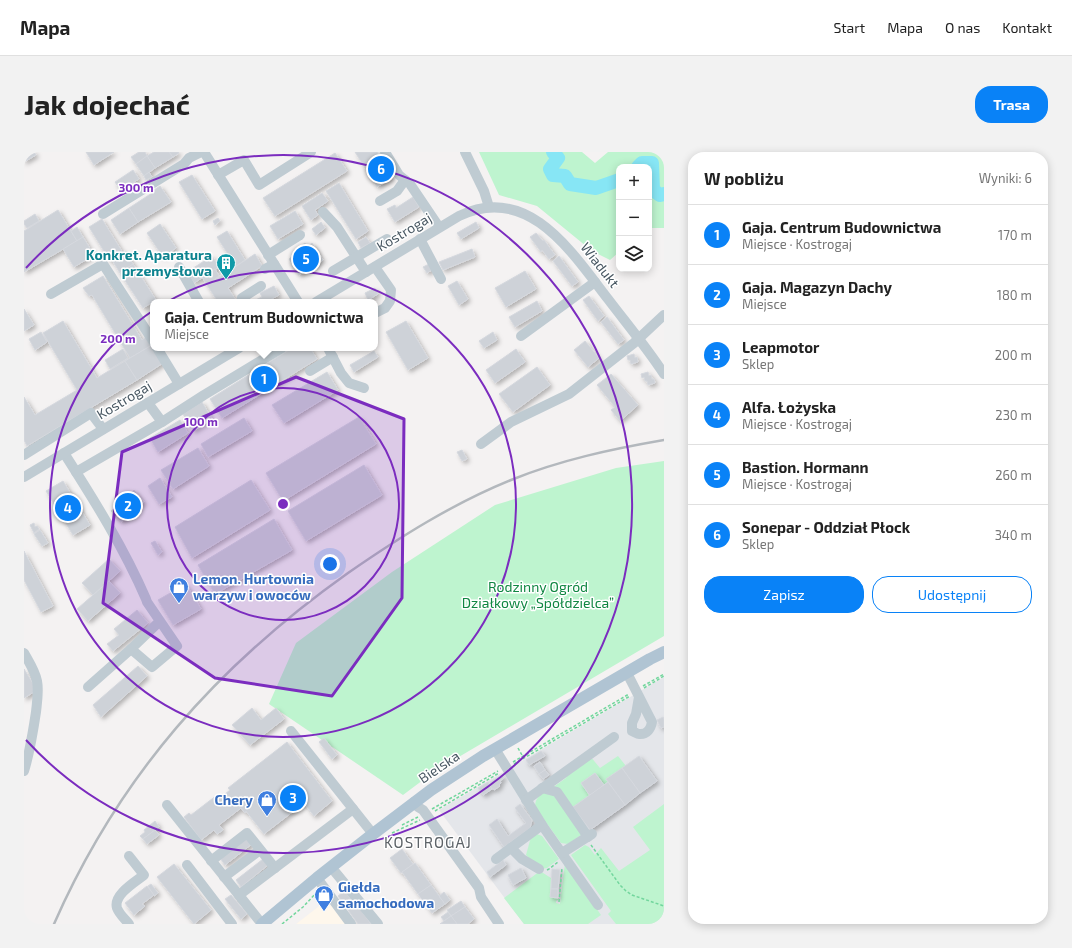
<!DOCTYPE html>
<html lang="pl">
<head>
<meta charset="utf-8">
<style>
  body { margin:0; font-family:"Exo 2",sans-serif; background:#f2f2f2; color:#222 }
  .controls { position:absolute; right:12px; top:12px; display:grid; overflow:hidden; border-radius:8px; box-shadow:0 2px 10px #0003 }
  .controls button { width:36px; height:36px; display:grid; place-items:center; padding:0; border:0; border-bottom:1px solid #e0e0e0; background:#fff; color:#222; font:20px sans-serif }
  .you { position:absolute; left:306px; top:412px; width:14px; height:14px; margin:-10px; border:3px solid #fff; border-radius:50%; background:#1a73e8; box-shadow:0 0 0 6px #1a73e833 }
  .badge { display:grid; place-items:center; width:26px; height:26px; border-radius:50%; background:#0982f7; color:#fff; font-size:13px; font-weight:700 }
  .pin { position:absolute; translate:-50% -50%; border:2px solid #fff; box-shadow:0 1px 4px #0006 }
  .popup { position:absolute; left:126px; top:147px; width:228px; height:52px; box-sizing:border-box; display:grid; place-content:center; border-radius:8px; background:#fff; filter:drop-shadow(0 1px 3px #0005); font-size:13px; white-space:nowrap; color:#767676 }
  .popup b { font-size:15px; color:#222 }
  .popup::after { content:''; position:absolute; left:50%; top:100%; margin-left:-8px; border:8px solid transparent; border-top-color:#fff }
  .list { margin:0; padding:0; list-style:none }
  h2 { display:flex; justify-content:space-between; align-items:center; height:52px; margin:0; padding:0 16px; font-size:17px }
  h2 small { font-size:13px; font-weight:400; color:#767676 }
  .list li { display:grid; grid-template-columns:26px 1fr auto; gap:12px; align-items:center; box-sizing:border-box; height:60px; padding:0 16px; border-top:1px solid #e0e0e0 }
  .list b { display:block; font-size:15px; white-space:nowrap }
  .list p { margin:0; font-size:13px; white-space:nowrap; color:#767676 }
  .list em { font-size:13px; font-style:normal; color:#767676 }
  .actions { display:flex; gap:8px; padding:12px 16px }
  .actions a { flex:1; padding:9px 0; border:1px solid #0982f7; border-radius:16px; text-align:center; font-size:14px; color:#0982f7 }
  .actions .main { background:#0982f7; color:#fff }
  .icon { flex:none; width:22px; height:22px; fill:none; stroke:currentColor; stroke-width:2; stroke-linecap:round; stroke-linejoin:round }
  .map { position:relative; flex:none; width:640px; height:772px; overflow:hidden; border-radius:16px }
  header { display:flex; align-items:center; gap:24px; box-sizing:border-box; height:56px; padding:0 20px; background:#fff; border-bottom:1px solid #e0e0e0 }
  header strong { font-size:19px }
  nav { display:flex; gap:22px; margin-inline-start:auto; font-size:14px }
  .intro { display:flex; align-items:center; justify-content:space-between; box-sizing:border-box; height:96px; padding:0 24px }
  h1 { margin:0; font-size:28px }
  .button { padding:10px 18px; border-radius:16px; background:#0982f7; color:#fff; font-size:14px; font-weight:700 }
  main { display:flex; gap:24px; padding:0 24px }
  aside { flex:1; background:#fff; border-radius:16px; box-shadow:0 2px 10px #0003 }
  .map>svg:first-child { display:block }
</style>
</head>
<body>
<header>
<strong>Mapa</strong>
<nav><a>Start</a><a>Mapa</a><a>O nas</a><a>Kontakt</a></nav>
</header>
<div class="intro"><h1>Jak dojechać</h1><a class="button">Trasa</a></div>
<main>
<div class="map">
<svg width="640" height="772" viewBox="0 0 640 772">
  <defs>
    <filter id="shadow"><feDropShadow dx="2.5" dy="2.5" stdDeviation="2" flood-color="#0004"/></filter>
  </defs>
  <rect width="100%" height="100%" fill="#f4f2f2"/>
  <polygon fill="#fef7ec" points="303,748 321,772 272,772"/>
  <polygon fill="#e4e6ea" points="640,525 640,772 500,772 415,658"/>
  <g fill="#bef4cf">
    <polygon points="455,0 558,0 571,11 584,0 640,0 640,76 625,76 625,15 595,15 595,100 586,108 568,99 513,54 475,43"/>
    <polygon points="640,309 640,484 411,619 379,643 245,552 272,491 368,420 471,353 592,316"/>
    <polygon points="566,604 576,616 594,604 602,614 583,628 584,630 580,633 571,621 557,631 566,644 549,655 528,636 542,626 544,620"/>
    <path d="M520,640L531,642L560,681L544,692L537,691L511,655C511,648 514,644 520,640Z"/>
    <polygon points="640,652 640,772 592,772 584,762 587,759 547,703 561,693 565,695 571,703 577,696 595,719 626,698 609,675"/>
    <polygon points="513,682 518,684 535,707 523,716 518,717 508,709 502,703 507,685"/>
    <polygon points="541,711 577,763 564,772 500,772 480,746 516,719 527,726 526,745 534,746 534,748 532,749 532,751 536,752"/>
  </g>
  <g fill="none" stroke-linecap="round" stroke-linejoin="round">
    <g stroke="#87e6f5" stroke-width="14">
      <polyline points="529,0 534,6 526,17 529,23 541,24 546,32 572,36 595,28"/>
      <polyline points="614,15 618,11 628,11 629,38 636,43 640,42"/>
    </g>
  </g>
  <g fill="#ced2d8" stroke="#d5d8de" filter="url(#shadow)">
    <polygon points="0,0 10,0 12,3 0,10"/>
    <polygon points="62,0 90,0 70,13"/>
    <polygon points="115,0 121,0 123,4 112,12 107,5"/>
    <polygon points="130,0 145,0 149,5 131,16 123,4"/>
    <polygon points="145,0 154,0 155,1 149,5"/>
    <polygon points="331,0 353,0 368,26 353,35"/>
    <polygon points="311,1 323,19 251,64 239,46"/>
    <polygon points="123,4 131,16 120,24 112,12"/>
    <polygon points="109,18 115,27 105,33 103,31 95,36 91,30"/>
    <polygon points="125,20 128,25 122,28 120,24"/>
    <polygon points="168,23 191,59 178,67 155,30"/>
    <polygon points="315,31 344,79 332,87 302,39"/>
    <polygon points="136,34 147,50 114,70 105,56 131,39 130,38"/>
    <polygon points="298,41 304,49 291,58 294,63 287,68 278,54"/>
    <polygon points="389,45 395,55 371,70 363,57 371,53 372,56"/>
    <polygon points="105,56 114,70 96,82 87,68"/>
    <polygon points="34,58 53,89 0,120 0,79"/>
    <polygon points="271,59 279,72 254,87 246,74"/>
    <polygon points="11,62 15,69 3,76 0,72 0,69"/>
    <polygon points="194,66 196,69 191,73 189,69"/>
    <polygon points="78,67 99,101 86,109 65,75"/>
    <polygon points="297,70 301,76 292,83 288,77"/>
    <polygon points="452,70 455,76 437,87 433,81"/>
    <polygon points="136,72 152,96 139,105 123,81"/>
    <polygon points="53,75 59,85 53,89 47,79"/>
    <polygon points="203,79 221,108 203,120 198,112 207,107 193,85"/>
    <polygon points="512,81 519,89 520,88 531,103 525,107 518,98 517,100 506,85"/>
    <polygon points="59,85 70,103 50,115 39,97"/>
    <polygon points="342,85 346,91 337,96 334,90"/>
    <polygon points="281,91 283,95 288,91 299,108 275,123 265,107 272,102 270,99"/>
    <polygon points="448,97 451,105 419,118 415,110"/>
    <polygon points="101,99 109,112 96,121 88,108"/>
    <polygon points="231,102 238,114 204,136 213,150 194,150 183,133"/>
    <polygon points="188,104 195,115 170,131 163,120"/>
    <polygon points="535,104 554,130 548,134 529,109"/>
    <polygon points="109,112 132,148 119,156 96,121"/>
    <polygon points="405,112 408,118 403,121 399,115"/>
    <polygon points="191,117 195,124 183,133 178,125"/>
    <polygon points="501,119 512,137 482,155 471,136"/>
    <polygon points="79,124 118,188 123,184 128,193 106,206 68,143 65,144 59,136"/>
    <polygon points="433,129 444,147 435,153 424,134"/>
    <polygon points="250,134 255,143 242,150 230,150 229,149 238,145 236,141"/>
    <polygon points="351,136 354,142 344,148 341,141"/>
    <polygon points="565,144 580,164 574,169 559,148"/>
    <polygon points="513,149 518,159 491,175 485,165"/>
    <polygon points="0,157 10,173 0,179"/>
    <polygon points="583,165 600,188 594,192 577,170"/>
    <polygon points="39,169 73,226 101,209 113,228 3,294 0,288 0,245 11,263 53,238 19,181"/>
    <polygon points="382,169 404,206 384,218 362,180"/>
    <polygon points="17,180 23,190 11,198 5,187"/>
    <polygon points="469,180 473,188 460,196 455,189"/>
    <polygon points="561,189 575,206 564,215 550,198"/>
    <polygon points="128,193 139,211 113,228 101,209"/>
    <polygon points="268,196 286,196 293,207 198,266 186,247"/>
    <polygon points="99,197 104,206 86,217 81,208"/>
    <polygon points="492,197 501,210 471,231 462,218"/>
    <polygon points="350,199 354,205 330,220 326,213"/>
    <polygon points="610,202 611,206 613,205 614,210 607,212 606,208 604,208 603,204"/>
    <polygon points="513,215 526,233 489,260 475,242"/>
    <polygon points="303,220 314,238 260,271 248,253"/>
    <polygon points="624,220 625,224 627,223 628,227 630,227 631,231 624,233 623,229 621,229 620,225 618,226 617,222"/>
    <polygon points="587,222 614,253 596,269 587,258 591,255 573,233"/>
    <polygon points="178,250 188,267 169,279 159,262"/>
    <polygon points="335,265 352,292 259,349 242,321"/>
    <polygon points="220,266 228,279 184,305 177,292"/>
    <polygon points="156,268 164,281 134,300 126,286"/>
    <polygon points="174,296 185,314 149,337 137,318"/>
    <polygon points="438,298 443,307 438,309 433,300"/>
    <polygon points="340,313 358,343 282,389 264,359"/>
    <polygon points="136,326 148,345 135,352 124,334"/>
    <polygon points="227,328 246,358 168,406 151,375"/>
    <polygon points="39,329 66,373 49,383 22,339"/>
    <polygon points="110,338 120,350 97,370 87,359"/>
    <polygon points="250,367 268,398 191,442 174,413"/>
    <polygon points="10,371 11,375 13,374 15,377 10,381 6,373"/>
    <polygon points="16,378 24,391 18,394 10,382"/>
    <polygon points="131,389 138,400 134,403 127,391"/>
    <polygon points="0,399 29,454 17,460 0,428"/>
    <polygon points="85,407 96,419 69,443 58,431"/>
    <polygon points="85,429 96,441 64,469 53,457"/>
    <polygon points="162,432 177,457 149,473 134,448"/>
    <polygon points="113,458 124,471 89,499 83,492 95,483 90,477"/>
    <polygon points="114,514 123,524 77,565 69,553"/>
    <polygon points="0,517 13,538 0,546"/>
    <polygon points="228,556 237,568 252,556 260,567 226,593 208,573"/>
    <polygon points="639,565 640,567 640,575 637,576 633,568"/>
    <polygon points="300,586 313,603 308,607 295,590"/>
    <polygon points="263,590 308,649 290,664 280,651 240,682 222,659 221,661 217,656 195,673 199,678 193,682 190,678 177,688 160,665 165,661 167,663 193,643 196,646 206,638 204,636"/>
    <polygon points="517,599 521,604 505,613 502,608"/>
    <polygon points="615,604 633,629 616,641 598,616"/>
    <polygon points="516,610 521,618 515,622 510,614"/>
    <polygon points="598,616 616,641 601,653 582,627"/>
    <polygon points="521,618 525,623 519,627 515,622"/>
    <polygon points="571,621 580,633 566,644 557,631"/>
    <polygon points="478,623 480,626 476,629 477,631 475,633 476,634 470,638 470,637 468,637 465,633 467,632 466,630"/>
    <polygon points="464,630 468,637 459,643 454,636"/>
    <polygon points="584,630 601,653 566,678 549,655"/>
    <polygon points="496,652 508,668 506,676 480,695 465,673 473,667 484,684 502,671 491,656"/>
    <polygon points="131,669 135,675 119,687 116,684 121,680 120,678"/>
    <polygon points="131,678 135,683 123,692 119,687"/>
    <polygon points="223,686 228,692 201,713 196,706"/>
    <polygon points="378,697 389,712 377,721 366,706"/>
    <polygon points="239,707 244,713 217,735 212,728"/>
    <polygon points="479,708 482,713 466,725 463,720"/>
    <polygon points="391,711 407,733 394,742 378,720"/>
    <polygon points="150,712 187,758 170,772 133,725"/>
    <polygon points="497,716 502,726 489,733 484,723"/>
    <polygon points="528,717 536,718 534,737 527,737"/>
    <polygon points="127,732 134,741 130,744 124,734"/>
    <polygon points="407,733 421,752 408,761 394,742"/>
    <polygon points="123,734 130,743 118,752 121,754 110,763 101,751"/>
    <polygon points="527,737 534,737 534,746 526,745"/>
    <polygon points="319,740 322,741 331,753 324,758 314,744"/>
    <polygon points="420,740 426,748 421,752 415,744"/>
    <polygon points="207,743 223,762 217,767 201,747"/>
    <polygon points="437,749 441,755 427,764 423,758"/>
    <polygon points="332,752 347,772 334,772 324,758"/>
    <polygon points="441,755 450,767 444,772 433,772 427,764"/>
    <polygon points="424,760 427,764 420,769 417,765"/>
    <polygon points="427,764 433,772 416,772 420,769"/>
  </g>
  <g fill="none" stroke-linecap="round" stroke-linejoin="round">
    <g stroke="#72d69d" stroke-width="1.5" stroke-dasharray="3 2" stroke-linecap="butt">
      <polyline points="619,534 640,522"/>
      <polyline points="620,536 640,524"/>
      <polyline points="494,596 499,605"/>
      <polyline points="489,610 605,542"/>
      <polyline points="490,612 606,544"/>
      <polyline points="408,657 474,619"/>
      <polyline points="411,659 475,621"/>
      <polyline points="378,673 394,665"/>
      <polyline points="368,681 396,668"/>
      <polyline points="567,693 596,733 602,739 608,743 640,754"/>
      <polyline points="523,718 525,717 534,710"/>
      <polyline points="535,750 538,716"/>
      <polyline points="258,772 279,755 293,740"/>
    </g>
    <g stroke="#bfcbd2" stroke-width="10">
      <polyline points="180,0 274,150"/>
      <polyline points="361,0 375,23 386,32 415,75"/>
      <polyline points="441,0 460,39 465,55"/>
      <polyline points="194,23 220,8 235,33 287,0"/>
      <polyline points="356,49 373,39 381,28"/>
      <polyline points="299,60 313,75 342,120"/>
      <polyline points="79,62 160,12 165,6 177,0"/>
      <polyline points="396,87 417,127"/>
      <polyline points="244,103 276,83"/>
      <polyline points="155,115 175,150"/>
      <polyline points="351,115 367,138 366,149 361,156 351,161"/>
      <polyline points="241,117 250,112"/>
      <polyline points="309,119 363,87"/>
      <polyline points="27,142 79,112 129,189"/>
      <polyline points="220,150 218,146 237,134"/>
      <path d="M292,150L435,64C504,31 547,99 584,147C603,172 623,196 640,222"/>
      <polyline points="497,184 571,130"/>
      <polyline points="133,196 155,232"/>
      <polyline points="304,196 317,221 325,231 340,236"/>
      <polyline points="286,219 309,205"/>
      <polyline points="124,251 138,270"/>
      <polyline points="457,292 487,270 545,242 610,191 640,163"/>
      <path d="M40,301C70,348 100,396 122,447L123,450L153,494L128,515L107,497L136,469"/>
      <polyline points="0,303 67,261 79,277"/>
      <polyline points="52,320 138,270 180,243 258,196"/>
      <polyline points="0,325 215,196"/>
      <path d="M0,501C5,510 11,519 13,529C15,539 13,550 12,560C9,580 6,600 0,619"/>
      <path d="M603,521L628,570C627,576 623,583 615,582C613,582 611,580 608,579V571L612,562L615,545"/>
      <polyline points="64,535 107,497"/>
      <polyline points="267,579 349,682"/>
      <polyline points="471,597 518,673 574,753"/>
      <polyline points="518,636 533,640 564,685"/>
      <polyline points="502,648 590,585"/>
      <polyline points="390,650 394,655 399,658 455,736 457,745 475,772"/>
      <polyline points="143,653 238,772"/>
      <polyline points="487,696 498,707 515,717"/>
      <polyline points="538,701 568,682"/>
      <path d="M105,704L120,723C111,730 89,743 93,756C95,762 101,767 105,772"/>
      <polyline points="472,707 518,673"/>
      <polyline points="187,709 223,681 251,716"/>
      <polyline points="163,713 208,772"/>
      <polyline points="307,715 354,772"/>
      <polyline points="200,725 236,698"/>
      <polyline points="293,726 327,772"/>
      <polyline points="215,743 329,657"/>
    </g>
    <polyline stroke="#b0c4d3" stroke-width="12" points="238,772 293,726 349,682 407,638 459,604 626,507 640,500"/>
    <path stroke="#b3b8bd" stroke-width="2.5" d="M30,772C95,624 193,514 324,421C376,385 428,352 487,328C536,308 588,297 640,288"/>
  </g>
  <path fill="#7b2cbf" fill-opacity="0.2" stroke="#7b2cbf" stroke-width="3" stroke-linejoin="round" d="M272,225L380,267L378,446L308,544L191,526L79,451L98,300Z"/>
  <g fill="none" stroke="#7b2cbf" stroke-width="2">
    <circle cx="259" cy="352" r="116"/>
    <circle cx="259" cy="352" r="233"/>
    <path d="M2 116A349 349 0 1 1 2 588"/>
  </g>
  <defs>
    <g id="building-pin" transform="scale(1)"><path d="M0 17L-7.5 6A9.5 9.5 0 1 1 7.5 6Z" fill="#0f9aa8" stroke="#fff"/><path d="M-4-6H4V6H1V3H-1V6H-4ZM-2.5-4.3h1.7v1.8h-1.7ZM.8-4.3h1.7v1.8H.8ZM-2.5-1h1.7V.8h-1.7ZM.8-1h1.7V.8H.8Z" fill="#fff"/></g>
    <g id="shop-pin" transform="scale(1)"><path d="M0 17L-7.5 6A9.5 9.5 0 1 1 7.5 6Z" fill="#3f7fe0" stroke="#fff"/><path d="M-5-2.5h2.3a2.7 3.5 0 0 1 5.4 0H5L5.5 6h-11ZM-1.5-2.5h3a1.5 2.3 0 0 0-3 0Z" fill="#fff"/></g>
  </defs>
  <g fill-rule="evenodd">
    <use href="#building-pin" x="202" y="111"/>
    <use href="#shop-pin" x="155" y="435"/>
    <use href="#shop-pin" x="243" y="648"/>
    <use href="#shop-pin" x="300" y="743"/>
  </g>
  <g text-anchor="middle" stroke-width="3" stroke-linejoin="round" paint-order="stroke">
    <g font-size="14" fill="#485762" stroke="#fff">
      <text transform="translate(380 80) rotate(-31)" y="5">Kostrogaj</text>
      <text transform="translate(576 113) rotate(52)" y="5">Wiadukt</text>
      <text transform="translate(100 248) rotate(-31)" y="5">Kostrogaj</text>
      <text transform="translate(415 615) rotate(-34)" y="5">Bielska</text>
    </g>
    <g font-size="14" font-weight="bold" fill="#0d838f" stroke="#fff" text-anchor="end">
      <text x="188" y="108">Konkret. Aparatura<tspan x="188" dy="16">przemysłowa</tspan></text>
    </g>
    <g font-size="14" font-weight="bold" fill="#366cbe" stroke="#fff" text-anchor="start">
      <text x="169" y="432">Lemon. Hurtownia<tspan x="169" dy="16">warzyw i owoców</tspan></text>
      <text x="229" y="653" text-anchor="end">Chery</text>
      <text x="314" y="740">Giełda<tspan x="314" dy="16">samochodowa</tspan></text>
    </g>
    <g font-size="14" fill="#0f8641" stroke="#fff">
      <text x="514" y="440">Rodzinny Ogród<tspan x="514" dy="16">Działkowy „Spółdzielca”</tspan></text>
    </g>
    <g font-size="15" letter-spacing="1" fill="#5d6368" stroke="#fff">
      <text x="404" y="696">KOSTROGAJ</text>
    </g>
  </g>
  <circle cx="259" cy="352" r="6" fill="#7b2cbf" stroke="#fff" stroke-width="2"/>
  <g font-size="12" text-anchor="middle" font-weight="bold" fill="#7b2cbf" stroke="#fff" stroke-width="3" stroke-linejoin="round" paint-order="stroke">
    <text x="112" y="40">300 m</text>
    <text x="94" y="191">200 m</text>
    <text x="177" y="274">100 m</text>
  </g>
</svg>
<div class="controls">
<button>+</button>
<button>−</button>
<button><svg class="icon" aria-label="layers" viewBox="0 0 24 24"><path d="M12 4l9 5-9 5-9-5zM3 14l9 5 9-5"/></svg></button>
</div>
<div class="you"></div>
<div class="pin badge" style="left:240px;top:227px">1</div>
<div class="popup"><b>Gaja. Centrum Budownictwa</b>Miejsce</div>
<div class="pin badge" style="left:104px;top:354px">2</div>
<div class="pin badge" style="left:269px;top:646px">3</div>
<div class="pin badge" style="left:44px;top:356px">4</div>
<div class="pin badge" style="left:282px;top:107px">5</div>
<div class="pin badge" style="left:357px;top:17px">6</div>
</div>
<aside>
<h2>W pobliżu<small>Wyniki: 6</small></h2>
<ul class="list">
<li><span class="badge">1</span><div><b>Gaja. Centrum Budownictwa</b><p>Miejsce · Kostrogaj</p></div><em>170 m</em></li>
<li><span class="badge">2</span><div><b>Gaja. Magazyn Dachy</b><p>Miejsce</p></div><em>180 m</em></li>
<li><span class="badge">3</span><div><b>Leapmotor</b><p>Sklep</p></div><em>200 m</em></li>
<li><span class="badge">4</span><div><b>Alfa. Łożyska</b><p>Miejsce · Kostrogaj</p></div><em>230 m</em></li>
<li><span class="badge">5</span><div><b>Bastion. Hormann</b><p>Miejsce · Kostrogaj</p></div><em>260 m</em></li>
<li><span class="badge">6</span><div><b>Sonepar - Oddział Płock</b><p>Sklep</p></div><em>340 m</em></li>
</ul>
<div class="actions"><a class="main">Zapisz</a><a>Udostępnij</a></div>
</aside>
</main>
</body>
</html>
